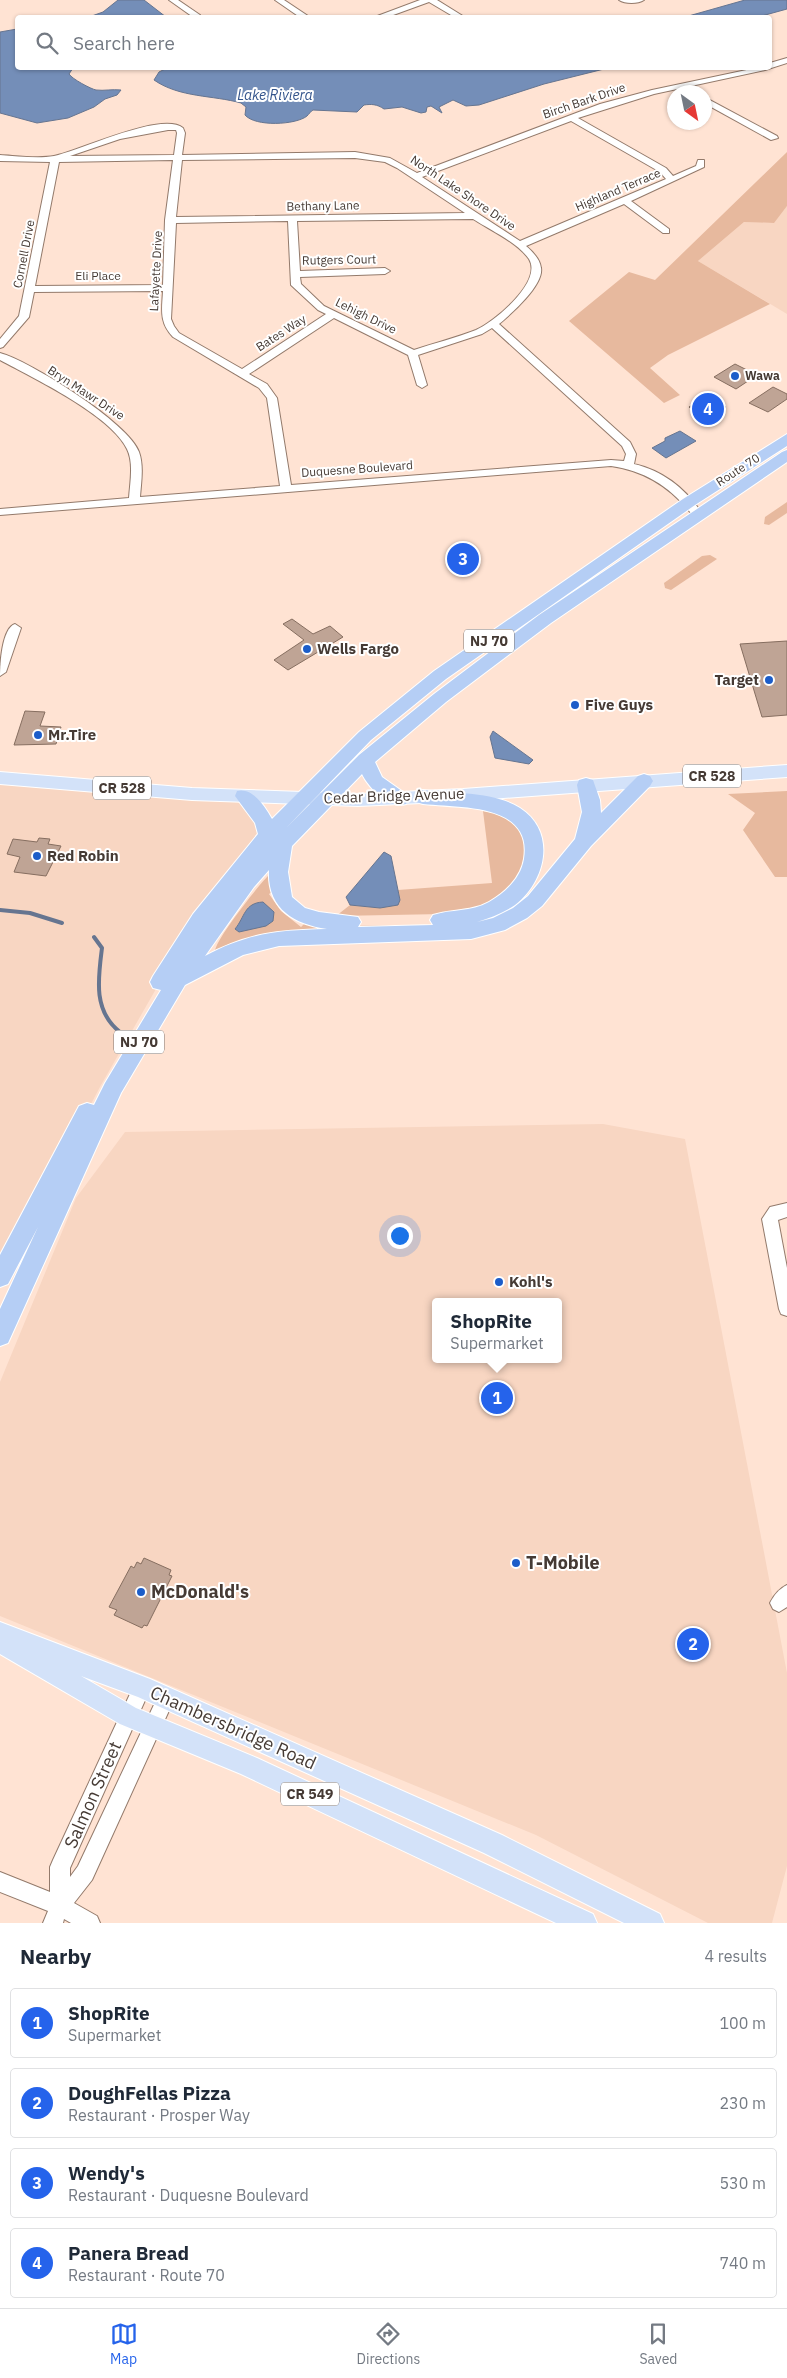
<!DOCTYPE html>
<html lang="en">
<head>
<meta charset="utf-8">
<style>
  body { margin:0; font-family:"IBM Plex Sans",sans-serif; background:#f2f2f3; color:#1f2937 }
  .compass { position:absolute; left:667px; top:85px; width:45px; height:45px; border-radius:50%; background:#fff; box-shadow:0 1px 4px #0004; rotate:147deg }
  .you { position:absolute; left:399px; top:1235px; width:18px; height:18px; margin:-12px; border:4px solid #fff; border-radius:50%; background:#1a73e8; box-shadow:0 0 0 8px #1a73e833 }
  .badge { display:grid; place-items:center; width:32px; height:32px; border-radius:50%; background:#2563eb; color:#fff; font-size:16px; font-weight:700 }
  .pin { position:absolute; translate:-50% -50%; border:2px solid #fff; box-shadow:0 1px 5px #0006 }
  .popup { position:absolute; left:432px; top:1298px; width:130px; height:65px; box-sizing:border-box; display:grid; place-content:center; border-radius:5px; background:#fff; filter:drop-shadow(0 1px 4px #0005); font-size:16px; white-space:nowrap; color:#747a83 }
  .popup b { font-size:19px; color:#1f2937 }
  .popup::after { content:''; position:absolute; left:50%; top:100%; margin-left:-10px; border:10px solid transparent; border-top-color:#fff }
  .list { margin:0; padding:0; list-style:none }
  h2 { display:flex; justify-content:space-between; align-items:center; height:65px; margin:0; padding:0 20px; font-size:21px }
  h2 small { font-size:16px; font-weight:400; color:#747a83 }
  .list li { display:grid; grid-template-columns:32px 1fr auto; gap:15px; align-items:center; box-sizing:border-box; height:70px; margin:0 10px 10px; padding:0 10px; border:1px solid #e0e1e3; border-radius:5px }
  .list b { display:block; font-size:19px; white-space:nowrap }
  .list p { margin:0; font-size:16px; white-space:nowrap; color:#747a83 }
  .list em { font-size:16px; font-style:normal; color:#747a83 }
  .icon { flex:none; width:28px; height:28px; fill:none; stroke:currentColor; stroke-width:2; stroke-linecap:round; stroke-linejoin:round }
  .map { position:relative; flex:none; width:787px; height:1923px; overflow:hidden }
  .search { position:absolute; background:#fff; box-shadow:0 1px 4px #0004; left:15px; right:15px; top:15px; height:55px; display:flex; align-items:center; gap:12px; box-sizing:border-box; padding:0 18px; border-radius:5px; color:#747a83; font-size:19px }
  .sheet { height:385px; background:#fff }
  nav { display:flex; justify-content:space-around; align-items:center; box-sizing:border-box; height:70px; border-top:1px solid #e0e1e3; background:#fff; font-size:14px; color:#747a83 }
  nav a { display:grid; justify-items:center; gap:2px }
  nav .on { color:#2563eb }
  .map>svg:first-child { display:block }
</style>
</head>
<body>
<div class="map">
<svg width="787" height="1923" viewBox="0 0 787 1923">
  <rect width="100%" height="100%" fill="#ffe3d3"/>
  <g fill="#f8d6c2" fill-rule="evenodd">
    <polygon points="787,206 787,314 698,261 744,222 773,223"/>
    <polygon points="0,778 244,796 268,835 164,975 101,1085 0,1277"/>
    <path d="M603,1124L685,1139L787,1673V1866L772,1923H708L536,1835L0,1616V1382L76,1198L125,1132ZM436,1302H558V1359H436Z"/>
  </g>
  <g fill="#e7b99e">
    <polygon points="787,152 787,206 774,223 744,222 698,261 770,304 668,355 650,368 680,395 664,403 569,321 629,272 655,280"/>
    <polygon points="787,502 787,513 769,525 764,524 765,517"/>
    <polygon points="710,555 717,559 671,590 665,588 664,583 702,556"/>
    <polygon points="787,791 787,877 775,877 743,830 755,813 728,794"/>
    <polygon points="483,811 507,815 527,836 523,872 505,893 477,908 443,914 336,916 350,905 380,908 400,900 398,890 492,883"/>
    <path d="M270,874L273,891L269,894L281,911L301,927L306,922L338,926L420,925L421,928C352,930 279,922 215,951C216,939 260,883 270,874Z"/>
  </g>
  <g fill="#748eb8" stroke="#667590">
    <polygon points="118,0 144,0 166,17 89,17 103,12"/>
    <polygon points="745,0 787,0 787,9 758,17 685,17"/>
    <path d="M17,29L18,68H73L69,74C72,79 91,89 96,90C104,91 112,89 121,90L117,95L105,99L94,107L68,118L37,123L0,113V32Z"/>
    <path d="M167,68H608L544,84L479,105L466,106L453,100L439,107L442,113L431,106L427,107L426,112L421,113L402,107L384,109C377,104 371,104 364,105L357,112L313,110C311,111 309,114 307,116C296,125 255,127 245,115L246,107L241,103C213,95 180,98 154,80L159,72Z"/>
    <polygon points="680,431 696,441 666,458 652,448 665,441 665,438"/>
    <polygon points="493,731 533,760 529,764 495,758 490,737"/>
    <polygon points="384,852 391,856 400,900 398,905 380,908 350,905 346,897"/>
    <path d="M263,902L274,912L273,921L266,926L239,932L235,929C245,917 244,903 263,902Z"/>
  </g>
  <g fill="none" stroke-linecap="round" stroke-linejoin="round">
    <g stroke="#667590" stroke-width="4">
      <polyline points="0,910 30,913 62,923"/>
      <path d="M94,937L102,948C98,979 93,1011 120,1032"/>
    </g>
  </g>
  <g fill="#bfa495" stroke="#866e60">
    <polygon points="735,364 757,375 736,389 714,377"/>
    <polygon points="773,387 787,394 787,399 768,412 749,403"/>
    <polygon points="707,397 726,407 707,419 689,407"/>
    <polygon points="467,548 479,556 457,571 446,564"/>
    <polygon points="292,619 313,634 330,626 343,637 288,670 274,660 304,640 283,624"/>
    <polygon points="787,641 787,715 762,717 740,644"/>
    <polygon points="25,711 45,712 40,726 61,727 56,744 14,745"/>
    <polygon points="39,838 50,839 48,844 61,846 46,876 14,872 20,857 7,854 13,839 37,842"/>
    <polygon points="144,1558 171,1570 169,1575 172,1576 147,1626 144,1625 142,1628 114,1615 117,1610 109,1607 131,1566 134,1568 137,1562 141,1564"/>
  </g>
  <g fill="none" stroke-linecap="round" stroke-linejoin="round">
    <g stroke="#937a6b" stroke-width="2">
      <g id="minor">
        <polygon points="169,0 178,0 200,15 193,17"/>
        <polygon points="275,0 284,0 311,18 301,18"/>
        <polygon points="420,0 437,0 466,18 456,18 429,2 385,18 372,18"/>
        <path d="M619,0H644C638,4 625,4 619,0Z"/>
        <path d="M787,58V63L765,70L654,94L578,118L666,168L673,176L696,166L698,160H704V167L631,201L669,229V233H663L624,204L526,246C532,251 540,259 541,268C544,285 511,314 499,324L630,442L636,454L634,464C664,471 687,490 703,515L702,517H694C673,489 647,471 611,466L0,515V509L129,498C130,483 134,463 127,449C111,415 33,378 0,360V353C30,361 129,423 139,452C144,466 141,483 140,497L280,486L267,398L259,388L173,337C159,322 162,310 163,291L34,292L29,317L3,347L0,348V339L19,316L50,162L0,161V155C17,156 38,159 54,156C79,151 162,111 183,128L185,133L182,155L355,152L390,158L417,173L600,104L652,90L756,68H770V63ZM571,121L660,172L666,179L520,241L422,177ZM168,130H176L177,133L174,155L70,156L120,139ZM355,158L385,162L397,168L465,213L176,217L182,160ZM173,160L165,220L163,285L35,286L59,162ZM473,219C490,230 517,242 529,259C543,282 494,322 476,330C456,338 434,343 414,350L324,306L301,284L300,277L385,274L390,271L385,268L300,271L297,221ZM288,221L291,285L318,310L326,314L242,369L179,333L174,326L171,319L176,223ZM334,318L408,355L417,385L422,388L427,385L418,355L482,334L492,328L622,446L626,454L624,461L611,460L291,485L277,398L267,384L249,374Z"/>
        <polygon points="704,97 777,136 778,138 771,140 704,103"/>
        <path d="M15,624L21,628L6,672L0,676C0,664 2,628 15,624Z"/>
        <polygon points="787,1203 787,1217 778,1220 787,1268 787,1316 781,1314 779,1309 762,1219 770,1207"/>
        <path d="M787,1585V1607L779,1612L773,1609L770,1603C774,1595 779,1589 787,1585Z"/>
        <polygon points="142,1678 148,1681 151,1687 70,1868 70,1877 78,1866 160,1692 166,1689 172,1692 175,1698 172,1704 92,1880 74,1903 97,1916 100,1923 71,1923 64,1919 63,1923 43,1923 48,1911 0,1892 0,1872 50,1892 50,1867 53,1860 136,1681"/>
      </g>
    </g>
    <g stroke="#fff" stroke-width="2">
      <g id="major">
        <polygon points="787,765 787,777 463,801 358,806 192,800 0,784 0,772 192,788 358,794 463,789"/>
        <polygon points="0,1622 150,1679 502,1835 660,1914 664,1923 624,1923 484,1853 138,1697 81,1676 136,1708 257,1758 593,1914 597,1923 556,1923 241,1774 120,1724 0,1654"/>
      </g>
    </g>
    <g stroke="#fff" stroke-width="2">
      <path id="highway" d="M787,434V446L695,505L446,679L371,740L286,828L359,755L434,694L539,615L782,452L787,450V462L551,623L446,702L375,762L382,777L406,794L408,799L406,804C389,809 369,788 362,774L292,846L288,872L292,897L305,908L319,912L358,917L361,922L358,927L433,925L430,920L433,915C451,909 471,912 489,902C505,893 521,878 524,859C533,803 460,808 423,804L416,802L414,797L416,792L423,790C454,794 493,791 520,808C557,832 546,881 515,905C503,913 490,918 477,922L493,918L513,908L528,896L575,839L582,812L577,785L579,780L586,778L593,780L600,800L601,813L638,776L644,774L650,776L653,781L650,786L591,846L542,906L527,918L505,930L471,939L279,946L243,955L185,985L121,1093L8,1343L0,1346V1309L38,1227L8,1284L0,1287V1255L79,1106L87,1103L94,1105L105,1083L161,990L153,988L150,982L153,976L193,914L258,834L255,823L235,796L237,791C253,787 265,807 272,819L359,732L434,671L683,499ZM269,870C267,908 293,924 327,929C279,930 248,933 205,956L254,887Z"/>
    </g>
    <use href="#minor" fill="#fff" fill-rule="evenodd"/>
    <use href="#major" fill="#d3e2f9" fill-rule="evenodd"/>
    <use href="#highway" fill="#b5cef5" fill-rule="evenodd"/>
  </g>
  <g fill="#1c5dc9" stroke="#fff" stroke-width="2">
    <circle cx="735" cy="376" r="5"/>
    <circle cx="307" cy="649" r="5"/>
    <circle cx="769" cy="680" r="5"/>
    <circle cx="575" cy="705" r="5"/>
    <circle cx="38" cy="735" r="5"/>
    <circle cx="37" cy="856" r="5"/>
    <circle cx="499" cy="1282" r="5"/>
    <circle cx="516" cy="1563" r="5"/>
    <circle cx="141" cy="1592" r="5"/>
  </g>
  <g text-anchor="middle" stroke-width="4" stroke-linejoin="round" paint-order="stroke">
    <g font-size="12" fill="#453a34" stroke="#fff">
      <text transform="translate(584 101) rotate(-19)" y="4">Birch Bark Drive</text>
      <text transform="translate(618 190) rotate(-23)" y="4">Highland Terrace</text>
      <text transform="translate(463 193) rotate(34)" y="4">North Lake Shore Drive</text>
      <text transform="translate(323 206) rotate(-1)" y="4">Bethany Lane</text>
      <text transform="translate(24 254) rotate(-79)" y="4">Cornell Drive</text>
      <text transform="translate(339 260) rotate(-1)" y="4">Rutgers Court</text>
      <text transform="translate(156 271) rotate(-87)" y="4">Lafayette Drive</text>
      <text x="98" y="280">Eli Place</text>
      <text transform="translate(366 316) rotate(26)" y="4">Lehigh Drive</text>
      <text transform="translate(281 333) rotate(-33)" y="4">Bates Way</text>
      <text transform="translate(86 393) rotate(33)" y="4">Bryn Mawr Drive</text>
      <text transform="translate(357 469) rotate(-4)" y="4">Duquesne Boulevard</text>
      <text transform="translate(738 470) rotate(-33)" y="4">Route 70</text>
    </g>
    <g font-size="12" font-weight="bold" fill="#453a34" stroke="#fff" text-anchor="start">
      <text x="745" y="380">Wawa</text>
    </g>
    <g font-size="14" font-style="italic" fill="#32538b" stroke="#fff">
      <text x="275" y="100">Lake Riviera</text>
    </g>
    <g fill="#fff" stroke="#7d7571" stroke-width="1">
      <rect x="464" y="629.5" width="50" height="23" rx="4"/>
      <rect x="683" y="764.5" width="58" height="23" rx="4"/>
      <rect x="93" y="776.5" width="58" height="23" rx="4"/>
      <rect x="114" y="1030.5" width="50" height="23" rx="4"/>
      <rect x="281" y="1782.5" width="58" height="23" rx="4"/>
    </g>
    <g font-size="14" font-weight="bold" fill="#453a34">
      <text x="489" y="646">NJ 70</text>
      <text x="712" y="781">CR 528</text>
      <text x="122" y="793">CR 528</text>
      <text x="139" y="1047">NJ 70</text>
      <text x="310" y="1799">CR 549</text>
    </g>
    <g font-size="15" font-weight="bold" fill="#453a34" stroke="#fff" text-anchor="start">
      <text x="317" y="654">Wells Fargo</text>
      <text x="759" y="685" text-anchor="end">Target</text>
      <text x="585" y="710">Five Guys</text>
      <text x="48" y="740">Mr.Tire</text>
      <text x="47" y="861">Red Robin</text>
      <text x="509" y="1287">Kohl's</text>
    </g>
    <g font-size="15" fill="#453a34" stroke="#fff">
      <text transform="translate(394 796) rotate(-2)" y="5">Cedar Bridge Avenue</text>
    </g>
    <g font-size="18" font-weight="bold" fill="#453a34" stroke="#fff" text-anchor="start">
      <text x="526" y="1569">T-Mobile</text>
      <text x="151" y="1598">McDonald's</text>
    </g>
    <g font-size="18" fill="#453a34" stroke="#fff">
      <text transform="translate(233 1728) rotate(24)" y="6">Chambersbridge Road</text>
      <text transform="translate(93 1795) rotate(-66)" y="6">Salmon Street</text>
    </g>
  </g>
</svg>
<svg class="compass" viewBox="-18 -18 36 36"><path d="M0-13l5 13h-10z" fill="#e53935"/><path d="M0 13l5-13h-10z" fill="#747a83"/></svg>
<div class="you"></div>
<div class="pin badge" style="left:497px;top:1398px">1</div>
<div class="popup"><b>ShopRite</b>Supermarket</div>
<div class="pin badge" style="left:693px;top:1644px">2</div>
<div class="pin badge" style="left:463px;top:559px">3</div>
<div class="pin badge" style="left:708px;top:409px">4</div>
<div class="search"><svg class="icon" aria-label="search" viewBox="0 0 24 24"><circle cx="10" cy="10" r="6"/><path d="M15 15l6 6"/></svg>Search here</div>
</div>
<section class="sheet">
<h2>Nearby<small>4 results</small></h2>
<ul class="list">
<li><span class="badge">1</span><div><b>ShopRite</b><p>Supermarket</p></div><em>100 m</em></li>
<li><span class="badge">2</span><div><b>DoughFellas Pizza</b><p>Restaurant · Prosper Way</p></div><em>230 m</em></li>
<li><span class="badge">3</span><div><b>Wendy's</b><p>Restaurant · Duquesne Boulevard</p></div><em>530 m</em></li>
<li><span class="badge">4</span><div><b>Panera Bread</b><p>Restaurant · Route 70</p></div><em>740 m</em></li>
</ul>
</section>
<nav>
<a class="on"><svg class="icon" aria-label="map" viewBox="0 0 24 24"><path d="M3 6l6-2 6 2 6-2v14l-6 2-6-2-6 2zM9 4v14M15 6v14"/></svg>Map</a>
<a><svg class="icon" aria-label="directions" viewBox="0 0 24 24"><path d="M12 3l9 9-9 9-9-9zM9 14v-3h6M13 9l2 2-2 2"/></svg>Directions</a>
<a><svg class="icon" aria-label="saved" viewBox="0 0 24 24"><path d="M7 4h10v16l-5-4-5 4z"/></svg>Saved</a>
</nav>
</body>
</html>
